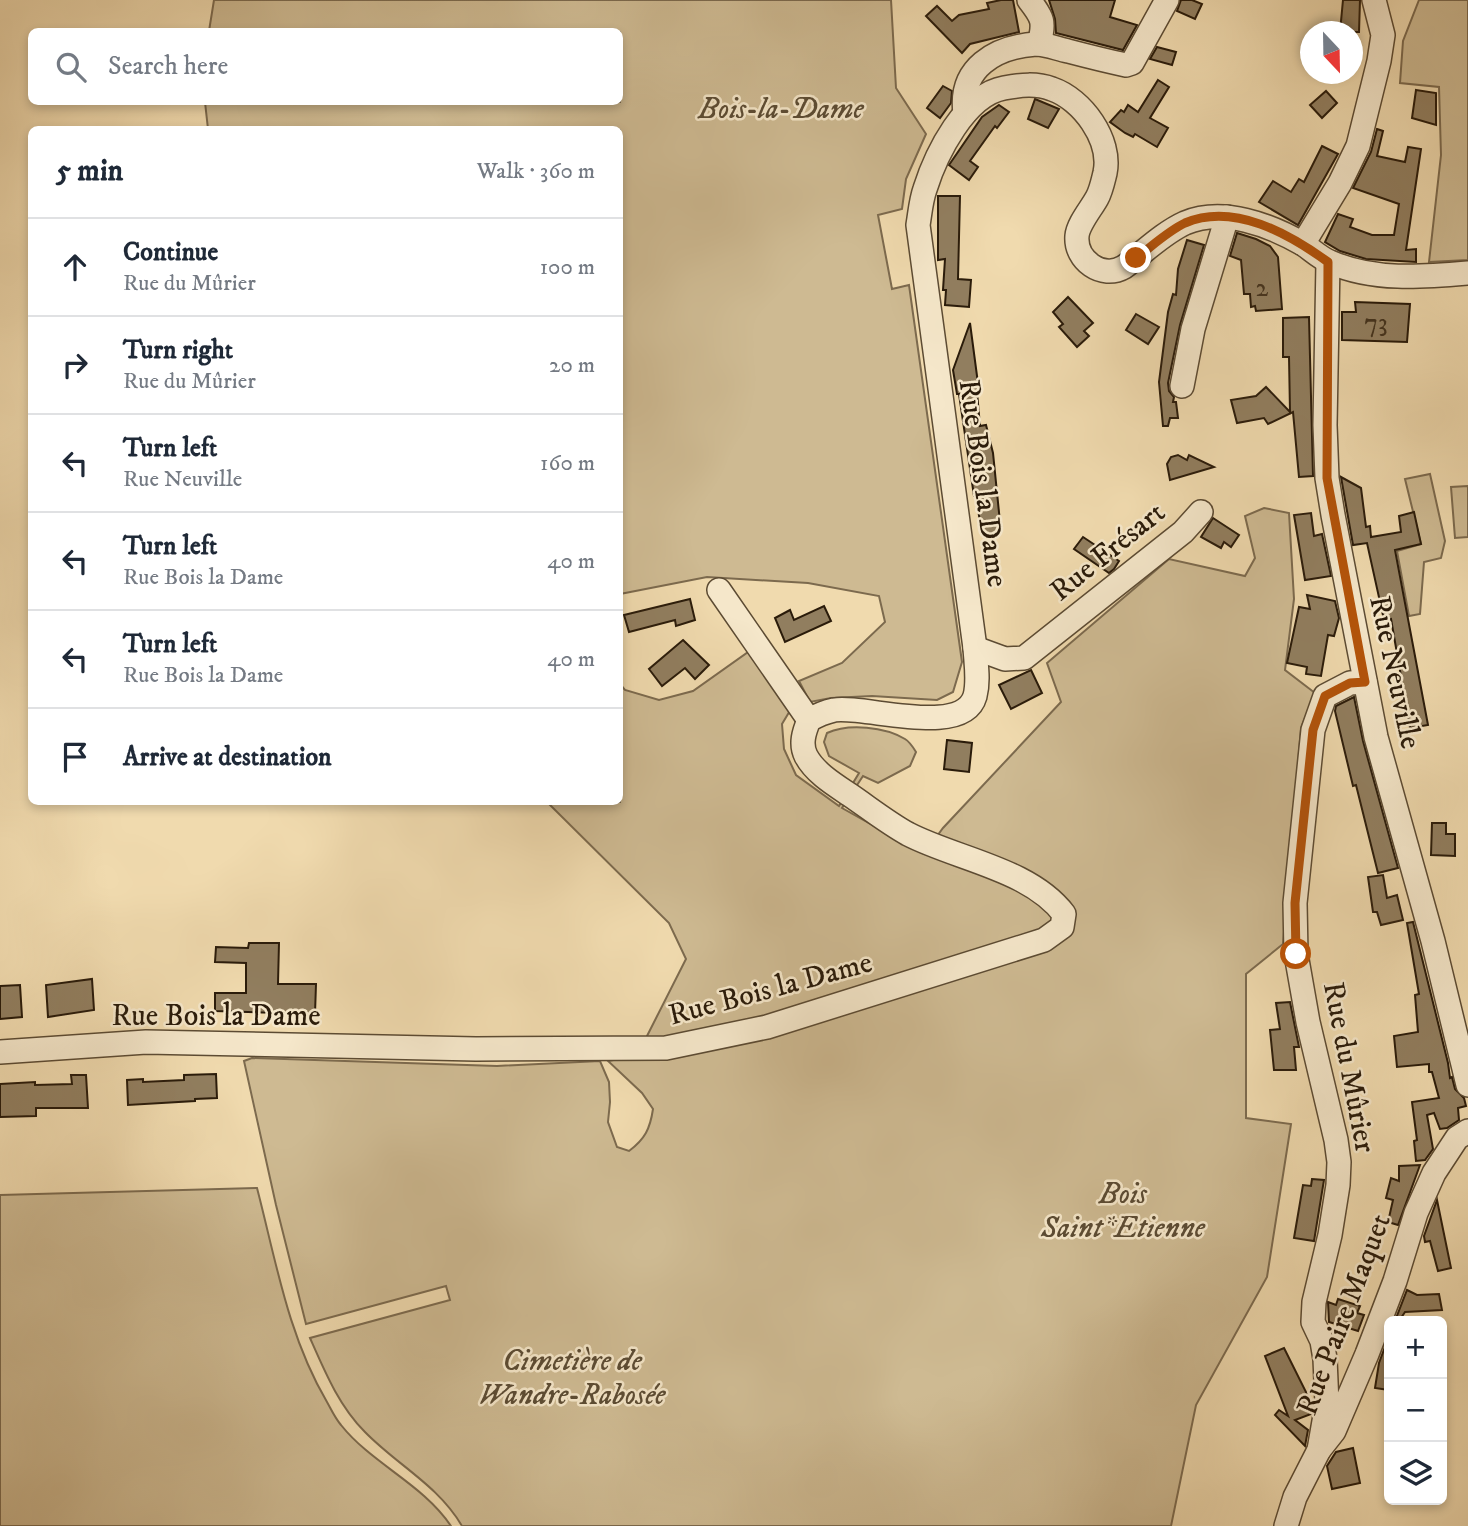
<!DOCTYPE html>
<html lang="en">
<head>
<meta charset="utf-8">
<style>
  body { margin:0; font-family:"IM FELL DW Pica",serif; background:#f6f6f7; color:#1f2937 }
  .controls { position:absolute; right:21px; bottom:21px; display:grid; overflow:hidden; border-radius:10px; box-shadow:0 4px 10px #0003 }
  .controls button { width:63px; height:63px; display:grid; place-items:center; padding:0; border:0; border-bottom:2px solid #e0e1e3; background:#fff; color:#1f2937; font:35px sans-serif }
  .compass { position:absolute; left:1300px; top:21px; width:63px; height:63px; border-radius:50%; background:#fff; box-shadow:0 4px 10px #0003; rotate:158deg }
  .stop { position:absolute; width:21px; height:21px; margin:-16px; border:5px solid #b45309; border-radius:50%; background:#fff }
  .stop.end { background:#b45309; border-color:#fff; box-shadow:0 2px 7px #0008 }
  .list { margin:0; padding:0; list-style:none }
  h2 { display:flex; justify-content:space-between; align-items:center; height:91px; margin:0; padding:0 28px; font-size:30px }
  h2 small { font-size:23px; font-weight:400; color:#747a83 }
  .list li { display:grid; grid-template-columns:46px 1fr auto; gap:21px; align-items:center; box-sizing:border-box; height:98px; padding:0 28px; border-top:2px solid #e0e1e3 }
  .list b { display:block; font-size:26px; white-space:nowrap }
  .list p { margin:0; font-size:23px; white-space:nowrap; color:#747a83 }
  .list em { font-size:23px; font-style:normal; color:#747a83 }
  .icon { flex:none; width:38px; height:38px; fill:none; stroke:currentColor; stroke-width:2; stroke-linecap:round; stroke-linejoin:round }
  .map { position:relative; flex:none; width:1468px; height:1526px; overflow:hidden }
  .search { position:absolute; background:#fff; box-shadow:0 4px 10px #0003; left:28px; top:28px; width:595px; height:77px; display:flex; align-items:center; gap:18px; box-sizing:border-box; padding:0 24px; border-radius:10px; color:#747a83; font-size:26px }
  .panel { position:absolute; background:#fff; box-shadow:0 4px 10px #0003; left:28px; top:126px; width:595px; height:679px; border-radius:10px }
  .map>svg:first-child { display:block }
</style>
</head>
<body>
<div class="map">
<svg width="1468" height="1526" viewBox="0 0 1468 1526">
  <rect width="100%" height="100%" fill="#f0daae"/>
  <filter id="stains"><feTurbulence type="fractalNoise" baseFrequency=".00286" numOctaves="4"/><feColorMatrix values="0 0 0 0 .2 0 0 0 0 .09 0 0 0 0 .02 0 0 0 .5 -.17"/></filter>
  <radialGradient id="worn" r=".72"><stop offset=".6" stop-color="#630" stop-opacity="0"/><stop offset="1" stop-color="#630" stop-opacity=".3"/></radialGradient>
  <g fill="#ceba92" stroke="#7c6a4e" stroke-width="2">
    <polygon points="214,0 891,0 896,88 926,134 906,179 902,209 878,215 892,289 909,285 962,662 953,692 937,700 872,696 831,698 810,702 799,681 842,663 885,622 879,596 808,583 707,577 620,594 620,130 208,129 205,102 620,102 620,32 209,31"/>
    <polygon points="1419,0 1468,0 1468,260 1429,262 1441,155 1439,87 1400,83 1403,41"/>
    <polygon points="1430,474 1445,541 1441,558 1424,562 1420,614 1409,616 1397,551 1421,544 1405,479"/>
    <polygon points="1468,486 1468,537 1455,538 1451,487"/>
    <path d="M1264,508L1289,513L1294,599L1285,670L1315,693L1301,728L1283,944L1246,974V1118L1291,1124L1267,1277L1196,1405L1171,1526H462C438,1485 397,1465 365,1432C339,1406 325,1372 310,1338L450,1300L446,1286L306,1324L276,1205L244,1061L252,1058L497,1066L600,1061L609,1082L610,1102L608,1122L617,1147L629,1151C645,1139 650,1129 653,1109L642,1093L608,1061L648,1054L647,1036L686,959L669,923L547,802H620V684L625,690L659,700L693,691L751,650L791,709L782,724L784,749L796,775L839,806L859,773L829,756L824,742L827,733C849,723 885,727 905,739C910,742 913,747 916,752L910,766L878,783L863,776L842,808L924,854L943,828L1061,702L1047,663L1169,559L1245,576L1255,558L1245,516Z"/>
    <path d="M257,1188C276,1261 288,1336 327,1402C331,1409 335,1418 341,1425C372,1464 423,1484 451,1526H0V1195Z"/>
  </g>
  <g fill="#917e5f" stroke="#2a1b0a" stroke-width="2">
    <polygon points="1001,0 1013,0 1019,32 970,44 962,53 926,16 937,6 952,21 959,15 989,9 987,3"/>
    <polygon points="1049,0 1115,0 1110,17 1137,25 1123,50 1056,33 1055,19"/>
    <polygon points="1181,0 1192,0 1202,4 1195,19 1177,11"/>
    <polygon points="1343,0 1360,0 1359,32 1340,32"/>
    <polygon points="1157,47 1176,52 1172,65 1150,59"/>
    <polygon points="1158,80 1169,87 1150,118 1168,128 1157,147 1135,134 1133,137 1125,133 1110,122 1121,110 1124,112 1128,105 1138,112"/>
    <polygon points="943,86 952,91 951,103 940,118 927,108"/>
    <polygon points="1416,90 1436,93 1436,125 1412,118"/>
    <polygon points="1326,91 1337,103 1322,118 1310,105"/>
    <polygon points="1035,99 1059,109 1048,128 1028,119"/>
    <polygon points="999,105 1009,112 997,128 995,126 970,161 978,167 969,180 949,165 982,117"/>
    <polygon points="1377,129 1383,131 1377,156 1405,162 1408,147 1421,149 1406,250 1416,249 1416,262 1366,259 1340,251 1325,242 1338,214 1353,219 1350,227 1372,235 1394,235 1399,204 1353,188 1371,152"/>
    <polygon points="1322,146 1338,154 1298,225 1259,202 1273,181 1291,192 1299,179 1304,182"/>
    <polygon points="938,196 960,196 958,279 971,280 969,307 945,305 946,290 943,290 945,259 938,260"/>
    <polygon points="1237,233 1256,239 1270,246 1278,257 1282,309 1256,311 1255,306 1251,307 1250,294 1244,294 1241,260 1230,256"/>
    <polygon points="1187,240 1204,245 1180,325 1168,383 1169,391 1174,397 1173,402 1176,402 1178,418 1170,418 1168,426 1163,426 1159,382 1168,312 1173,294 1176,295 1178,269"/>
    <polygon points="1068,297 1093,323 1084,331 1089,336 1077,347 1059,327 1063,324 1053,312"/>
    <polygon points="1355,302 1410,304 1407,342 1342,340 1342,312 1356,312"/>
    <polygon points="1136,314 1159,327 1148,344 1126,330"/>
    <polygon points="1309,317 1313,476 1299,477 1293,412 1268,424 1264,418 1237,423 1231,400 1256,396 1266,387 1290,412 1289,357 1283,357 1283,318"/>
    <polygon points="970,323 979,391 977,392 980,426 986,425 993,453 1001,532 982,535 976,496 974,496 959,394 957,394 953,370"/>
    <polygon points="1178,455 1187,460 1189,455 1214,467 1170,480 1167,464 1171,457"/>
    <polygon points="1341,477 1361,488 1366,527 1370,526 1371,537 1401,532 1399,516 1414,512 1421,544 1395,550 1428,725 1410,728 1391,619 1384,620 1367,543 1353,545"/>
    <polygon points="1311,513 1314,536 1322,534 1331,576 1305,580 1294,515"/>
    <polygon points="1213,518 1239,535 1231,547 1224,542 1221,548 1201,537"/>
    <polygon points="1083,537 1119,561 1114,569 1109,573 1074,549"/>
    <polygon points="1307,595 1335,601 1339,618 1334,636 1328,635 1321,676 1306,674 1307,667 1287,663 1299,607 1310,609"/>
    <polygon points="690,599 695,620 676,626 675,620 629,632 624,615"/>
    <polygon points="824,606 831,621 785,642 775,618 790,610 794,620"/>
    <polygon points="683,640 709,665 695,679 685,668 662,686 649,669"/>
    <polygon points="1031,670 1042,693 1011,709 999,685"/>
    <polygon points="1354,697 1363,741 1398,868 1378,873 1356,785 1353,786 1335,711 1336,706"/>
    <polygon points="947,740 972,743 969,772 944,769"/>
    <polygon points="1432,823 1446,823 1446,834 1455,834 1455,856 1431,855"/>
    <polygon points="1383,875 1387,898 1397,895 1403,920 1381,925 1377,912 1373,912 1368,877"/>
    <polygon points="1413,922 1448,1063 1450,1078 1452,1077 1455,1089 1464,1098 1466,1106 1458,1108 1459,1120 1447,1128 1440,1129 1434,1113 1427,1115 1433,1149 1425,1160 1416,1161 1414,1141 1417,1140 1412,1102 1439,1098 1432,1072 1429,1072 1429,1064 1397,1067 1394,1036 1418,1032 1415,995 1419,994 1407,923"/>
    <polygon points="249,943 279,943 278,984 316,984 315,1014 215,1011 215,993 246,993 246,963 215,962 216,947 248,948"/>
    <polygon points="92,979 94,1010 48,1017 46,985"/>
    <polygon points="20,985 22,1017 0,1019 0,986"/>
    <polygon points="1290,1002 1299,1047 1294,1047 1296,1070 1274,1070 1270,1030 1280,1029 1276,1003"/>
    <polygon points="216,1074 217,1098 195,1099 195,1101 128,1105 127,1080 143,1079 143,1082 184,1080 184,1075"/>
    <polygon points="71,1075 86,1075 88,1108 36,1108 36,1116 0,1117 0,1084 35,1082 35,1085 72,1084"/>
    <polygon points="1420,1165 1398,1225 1388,1222 1393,1200 1386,1198 1391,1178 1399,1181 1399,1166"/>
    <polygon points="1312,1179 1324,1180 1314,1241 1294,1238 1303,1185 1311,1186"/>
    <polygon points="1437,1200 1451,1268 1438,1271 1430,1241 1425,1242 1424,1236"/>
    <polygon points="1407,1290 1417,1295 1439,1294 1442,1310 1405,1312 1399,1321 1395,1321"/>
    <polygon points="1338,1299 1360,1306 1357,1313 1364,1315 1358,1331 1329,1322 1328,1302 1336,1305"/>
    <polygon points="1385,1347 1389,1347 1389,1390 1375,1388 1379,1363"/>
    <polygon points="1284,1348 1308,1396 1312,1409 1311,1414 1295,1420 1308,1430 1305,1446 1275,1415 1279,1410 1288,1416 1265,1356"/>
    <polygon points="1353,1448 1360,1483 1332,1489 1327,1466 1336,1452"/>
  </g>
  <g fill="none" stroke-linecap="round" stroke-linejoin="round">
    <g stroke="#5c4b33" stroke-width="26">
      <g id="minor">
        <path d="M1029,0C1043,18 1045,22 1039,44"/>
        <path d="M965,113C959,68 995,47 1036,44C1046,44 1058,49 1068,51C1087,56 1107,61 1126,65L1132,63L1167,0"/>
        <polyline points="1303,244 1340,183 1358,146 1379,61 1383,35 1374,0"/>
        <polyline points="1328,262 1325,425 1327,478 1333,515 1376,737 1433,941 1468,1085"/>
        <polyline points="1182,386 1193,329 1227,217"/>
        <polyline points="719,590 809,720"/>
        <polyline points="975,648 1005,659 1024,658 1183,532 1201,512"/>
        <path d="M0,1052L146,1042L476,1049L666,1048L767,1027L1044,940L1062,927L1064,914C1030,869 956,859 908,834C888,823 869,808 850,795C835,785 815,773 806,756C800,744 804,732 809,720C816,716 825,712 834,710C865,705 963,738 975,696C979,681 976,664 975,648L918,225C920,213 921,200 925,189C936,154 965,95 1004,88C1021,85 1036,83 1052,89C1082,99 1112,140 1105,173C1103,181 1101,191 1097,198C1091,209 1078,224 1077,236C1075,260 1102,280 1124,267C1143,253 1163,233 1185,223C1223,207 1270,225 1303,244C1312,250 1320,258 1330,262C1373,281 1422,277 1468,273"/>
        <polyline points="1319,1450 1327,1404 1325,1359 1322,1341 1313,1322 1314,1302 1330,1235 1338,1185 1339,1162 1336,1140 1308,1022 1296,954 1295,903 1313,730 1325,696 1350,683 1365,682"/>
        <polyline points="1286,1526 1295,1497 1319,1450 1334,1431 1367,1354 1395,1281 1416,1213 1434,1173 1457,1138 1468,1131"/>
      </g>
    </g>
    <use href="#minor" stroke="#f5e7ca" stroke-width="23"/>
  </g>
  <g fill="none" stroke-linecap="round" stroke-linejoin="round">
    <path stroke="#b45309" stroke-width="9" d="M1136,258C1151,247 1168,231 1185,223C1234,202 1289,234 1328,262L1327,478L1365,682L1350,683L1325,696L1313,730L1295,903L1296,954"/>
  </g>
  <g text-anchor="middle" stroke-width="5" stroke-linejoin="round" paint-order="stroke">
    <g font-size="26" fill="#44341f">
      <text x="1262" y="296">2</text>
      <text x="1376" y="331">73</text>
    </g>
    <g font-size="30" font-style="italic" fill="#5b4b33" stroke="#f5e7ca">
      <text x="781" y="118">Bois-la-Dame</text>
      <text x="1123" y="1203">Bois<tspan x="1123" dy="34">Saint*Etienne</tspan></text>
      <text x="572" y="1370">Cimetière de<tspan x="572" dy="34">Wandre-Rabosée</tspan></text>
    </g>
    <g font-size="30" fill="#2a1b0a" stroke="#f5e7ca">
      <text transform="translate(984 483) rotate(82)" y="10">Rue Bois la Dame</text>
      <text transform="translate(1107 551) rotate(-39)" y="10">Rue Frésart</text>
      <text transform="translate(1396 672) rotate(78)" y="10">Rue Neuville</text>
      <text transform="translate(770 988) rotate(-15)" y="10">Rue Bois la Dame</text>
      <text x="216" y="1025">Rue Bois la Dame</text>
      <text transform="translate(1350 1067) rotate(79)" y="10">Rue du Mûrier</text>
      <text transform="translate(1343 1314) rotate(-69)" y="10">Rue Paire Maquet</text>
    </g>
  </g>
  <rect width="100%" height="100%" filter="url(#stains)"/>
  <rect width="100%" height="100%" fill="url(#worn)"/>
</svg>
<div class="controls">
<button>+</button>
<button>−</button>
<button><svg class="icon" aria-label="layers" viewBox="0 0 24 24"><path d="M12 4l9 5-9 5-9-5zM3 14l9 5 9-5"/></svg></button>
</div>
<svg class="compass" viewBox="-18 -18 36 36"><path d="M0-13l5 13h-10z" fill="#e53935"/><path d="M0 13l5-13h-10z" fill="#747a83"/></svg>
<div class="stop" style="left:1296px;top:954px"></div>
<div class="stop end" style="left:1136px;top:258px"></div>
<div class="search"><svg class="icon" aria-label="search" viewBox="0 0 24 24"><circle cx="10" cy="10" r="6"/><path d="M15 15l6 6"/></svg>Search here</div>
<section class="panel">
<h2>5 min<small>Walk · 360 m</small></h2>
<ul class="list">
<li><svg class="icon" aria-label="ahead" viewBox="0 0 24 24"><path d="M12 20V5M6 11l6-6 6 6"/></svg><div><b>Continue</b><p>Rue du Mûrier</p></div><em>100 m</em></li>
<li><svg class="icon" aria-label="right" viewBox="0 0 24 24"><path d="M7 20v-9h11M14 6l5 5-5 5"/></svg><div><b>Turn right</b><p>Rue du Mûrier</p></div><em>20 m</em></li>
<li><svg class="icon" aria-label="left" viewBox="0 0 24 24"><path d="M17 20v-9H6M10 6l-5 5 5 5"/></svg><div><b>Turn left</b><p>Rue Neuville</p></div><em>160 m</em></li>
<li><svg class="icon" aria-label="left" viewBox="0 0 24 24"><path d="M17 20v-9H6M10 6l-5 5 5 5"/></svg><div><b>Turn left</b><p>Rue Bois la Dame</p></div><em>40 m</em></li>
<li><svg class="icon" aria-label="left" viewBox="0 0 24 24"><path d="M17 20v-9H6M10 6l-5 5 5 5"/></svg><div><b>Turn left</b><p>Rue Bois la Dame</p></div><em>40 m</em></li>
<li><svg class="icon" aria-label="arrive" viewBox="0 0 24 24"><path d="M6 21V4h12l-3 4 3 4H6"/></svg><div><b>Arrive at destination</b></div></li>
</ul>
</section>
</div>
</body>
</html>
